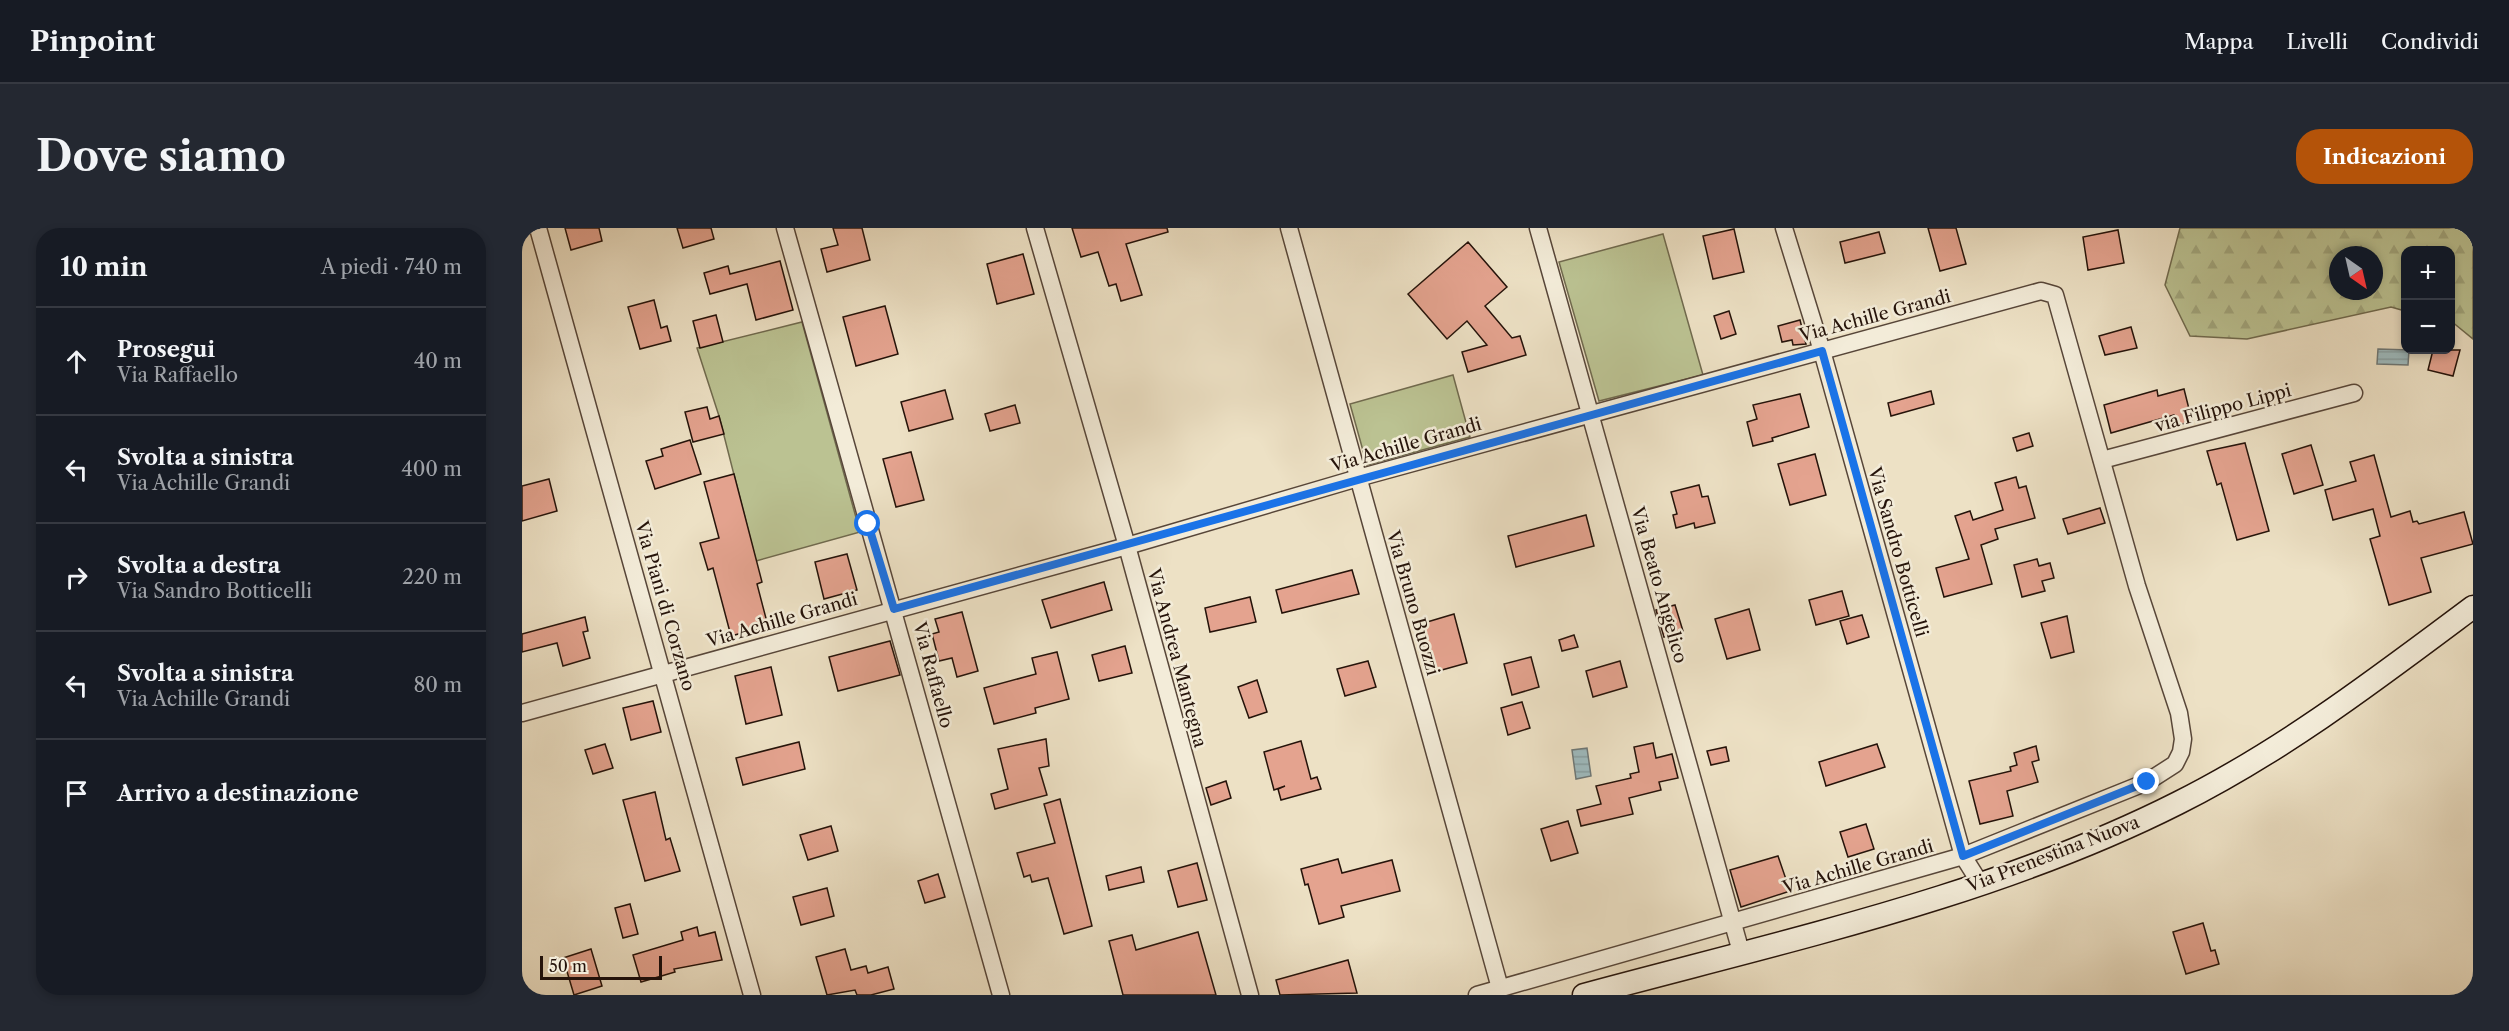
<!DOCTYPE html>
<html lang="it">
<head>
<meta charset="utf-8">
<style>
  body { margin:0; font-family:"Libre Caslon Text",serif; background:#242831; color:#f1f3f6 }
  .controls { position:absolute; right:18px; top:18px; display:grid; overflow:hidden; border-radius:12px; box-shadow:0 3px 9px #0003 }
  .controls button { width:54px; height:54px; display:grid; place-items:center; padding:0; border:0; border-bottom:2px solid #363941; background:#171b24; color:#f1f3f6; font:30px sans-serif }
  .compass { position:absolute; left:1807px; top:18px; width:54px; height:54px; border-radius:50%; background:#171b24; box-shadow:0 3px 9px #0003; rotate:146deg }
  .scale { position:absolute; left:18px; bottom:15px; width:122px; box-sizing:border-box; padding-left:6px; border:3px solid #25130a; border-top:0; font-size:16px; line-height:21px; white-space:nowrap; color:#25130a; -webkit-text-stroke:4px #f3ecd9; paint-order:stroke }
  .stop { position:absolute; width:18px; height:18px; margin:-14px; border:4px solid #1a73e8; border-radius:50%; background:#fff }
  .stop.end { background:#1a73e8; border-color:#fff; box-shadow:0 2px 6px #0008 }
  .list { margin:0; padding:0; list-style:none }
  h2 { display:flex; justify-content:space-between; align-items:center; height:78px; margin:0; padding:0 24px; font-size:26px }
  h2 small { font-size:20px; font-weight:400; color:#9ea1a6 }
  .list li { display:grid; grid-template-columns:39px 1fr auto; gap:18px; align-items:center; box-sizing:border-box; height:108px; padding:0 24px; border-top:2px solid #363941 }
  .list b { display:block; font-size:22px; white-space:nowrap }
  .list p { margin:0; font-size:20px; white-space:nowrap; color:#9ea1a6 }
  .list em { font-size:20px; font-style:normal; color:#9ea1a6 }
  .icon { flex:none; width:33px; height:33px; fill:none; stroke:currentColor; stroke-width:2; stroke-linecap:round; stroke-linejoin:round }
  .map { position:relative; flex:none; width:1951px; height:767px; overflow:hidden; border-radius:24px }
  header { display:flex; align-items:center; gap:36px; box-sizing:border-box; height:84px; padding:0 30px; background:#171b24; border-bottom:2px solid #363941 }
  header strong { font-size:28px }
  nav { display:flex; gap:33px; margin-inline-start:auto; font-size:21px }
  .intro { display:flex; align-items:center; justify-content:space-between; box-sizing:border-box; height:144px; padding:0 36px }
  h1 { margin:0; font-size:42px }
  .button { padding:15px 27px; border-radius:24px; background:#b45309; color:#fff; font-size:21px; font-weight:700 }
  main { display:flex; gap:36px; padding:0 36px }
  aside { flex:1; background:#171b24; border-radius:24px; box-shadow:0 3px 9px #0003 }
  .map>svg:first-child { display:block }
</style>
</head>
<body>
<header>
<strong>Pinpoint</strong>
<nav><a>Mappa</a><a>Livelli</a><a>Condividi</a></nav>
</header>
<div class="intro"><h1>Dove siamo</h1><a class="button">Indicazioni</a></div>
<main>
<aside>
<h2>10 min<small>A piedi · 740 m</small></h2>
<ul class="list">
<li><svg class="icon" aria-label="ahead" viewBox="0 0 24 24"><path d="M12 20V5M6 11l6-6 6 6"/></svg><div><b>Prosegui</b><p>Via Raffaello</p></div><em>40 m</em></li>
<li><svg class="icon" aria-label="left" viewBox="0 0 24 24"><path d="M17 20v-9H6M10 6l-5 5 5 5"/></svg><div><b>Svolta a sinistra</b><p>Via Achille Grandi</p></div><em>400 m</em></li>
<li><svg class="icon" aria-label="right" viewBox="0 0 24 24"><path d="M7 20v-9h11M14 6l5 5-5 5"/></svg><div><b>Svolta a destra</b><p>Via Sandro Botticelli</p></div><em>220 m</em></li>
<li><svg class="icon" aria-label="left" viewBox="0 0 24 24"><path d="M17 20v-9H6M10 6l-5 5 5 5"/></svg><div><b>Svolta a sinistra</b><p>Via Achille Grandi</p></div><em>80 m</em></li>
<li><svg class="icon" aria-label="arrive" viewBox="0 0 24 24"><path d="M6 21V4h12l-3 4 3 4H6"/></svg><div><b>Arrivo a destinazione</b></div></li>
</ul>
</aside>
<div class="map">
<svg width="1951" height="767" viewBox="0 0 1951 767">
  <defs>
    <pattern id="forest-firs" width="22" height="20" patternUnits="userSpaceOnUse" patternTransform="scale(1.5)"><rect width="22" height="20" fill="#bbc292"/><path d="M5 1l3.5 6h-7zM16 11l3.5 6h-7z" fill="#a1a67d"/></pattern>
    <pattern id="water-rules" width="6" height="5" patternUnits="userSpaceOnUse" patternTransform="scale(1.5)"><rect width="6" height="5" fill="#9ebbbf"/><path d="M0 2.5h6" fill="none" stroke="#88a0a3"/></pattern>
  </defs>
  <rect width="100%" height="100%" fill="#ede1c5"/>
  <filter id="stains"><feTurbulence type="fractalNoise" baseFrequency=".00333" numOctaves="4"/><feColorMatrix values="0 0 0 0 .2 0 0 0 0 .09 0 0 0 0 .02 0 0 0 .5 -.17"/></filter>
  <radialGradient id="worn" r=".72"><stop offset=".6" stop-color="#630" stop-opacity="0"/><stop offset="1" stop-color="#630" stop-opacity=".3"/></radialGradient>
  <g fill="#bbc292" stroke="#706a4e" stroke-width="1.5">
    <polygon points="1141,6 1181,147 1077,173 1037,34"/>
    <polygon points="280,94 338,304 234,333 197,188 175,120"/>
    <polygon points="931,147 948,209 845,237 828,176"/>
  </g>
  <path fill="url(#forest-firs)" stroke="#706a4e" stroke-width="1.5" fill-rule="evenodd" d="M1658,0H1951V111L1929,93L1928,22H1884L1883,83L1869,79L1725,111L1668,108L1643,57ZM1816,27H1852V63H1816Z"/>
  <g fill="url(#water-rules)" stroke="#6e7877" stroke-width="1.5">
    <polygon points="1856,121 1887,122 1886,137 1855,136"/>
    <polygon points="1065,520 1069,548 1054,551 1050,522"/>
  </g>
  <g fill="#e4a38f" stroke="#25130a" stroke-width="1.5">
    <polygon points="43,0 77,0 80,13 49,22"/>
    <polygon points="155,0 189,0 192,11 161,20"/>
    <polygon points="311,0 340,0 348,32 305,44 299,21 316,17"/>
    <polygon points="550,0 645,0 646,4 604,16 620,67 599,73 594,56 587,58 576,24 559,29"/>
    <polygon points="1406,0 1434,0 1444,36 1418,43"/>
    <polygon points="1212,1 1222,44 1191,51 1181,8"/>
    <polygon points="1596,2 1602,35 1566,42 1561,9"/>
    <polygon points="1357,4 1363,25 1323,35 1318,14"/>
    <polygon points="946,14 985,59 963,78 990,110 998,108 1004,127 946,144 940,124 965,117 945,93 925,111 886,66"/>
    <polygon points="501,26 512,66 475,76 465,36"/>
    <polygon points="258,33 271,82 234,92 225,56 188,66 182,45 206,38 208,46"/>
    <polygon points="132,72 139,100 145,98 149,113 118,121 106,79"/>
    <polygon points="363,78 376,126 334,138 321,89"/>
    <polygon points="1207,83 1214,106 1199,111 1192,88"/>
    <polygon points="194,87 201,114 178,120 171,93"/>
    <polygon points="1278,92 1284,116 1271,117 1270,112 1260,114 1256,98"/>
    <polygon points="1609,99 1615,120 1583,127 1577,108"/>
    <polygon points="1911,122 1938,122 1931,148 1906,142"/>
    <polygon points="1662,161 1670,193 1654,198 1652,187 1589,205 1582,177 1635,162 1636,168"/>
    <polygon points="423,162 431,191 387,203 379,174"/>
    <polygon points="1409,163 1412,176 1369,188 1366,175"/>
    <polygon points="1278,166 1287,199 1250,210 1251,213 1231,218 1225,194 1235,191 1231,177"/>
    <polygon points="493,177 498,195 468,203 463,186"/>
    <polygon points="185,179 188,191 197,188 202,206 171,214 163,184"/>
    <polygon points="1507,205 1511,218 1495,223 1491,210"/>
    <polygon points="168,212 179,246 133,261 124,233 141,228 139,221"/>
    <polygon points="1723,215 1747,303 1715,312 1699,255 1695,257 1685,223"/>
    <polygon points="1789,217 1801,257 1772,266 1760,226"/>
    <polygon points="389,224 402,272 374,279 361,231"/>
    <polygon points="1293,226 1304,267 1268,277 1256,236"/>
    <polygon points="1852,227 1869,289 1888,283 1891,294 1895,293 1897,296 1942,284 1951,316 1899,330 1909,364 1867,377 1848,311 1858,308 1851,281 1811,292 1803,262 1834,253 1828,234"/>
    <polygon points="212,246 240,354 235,356 246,398 209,408 191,340 186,342 178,315 197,310 182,254"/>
    <polygon points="1494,249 1497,260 1504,258 1513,290 1473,301 1476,311 1459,317 1470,356 1422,369 1414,340 1447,331 1433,288 1448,283 1451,292 1481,282 1473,255"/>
    <polygon points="27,251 35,283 0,293 0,258"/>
    <polygon points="1177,257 1180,269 1186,268 1193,295 1173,300 1172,295 1154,300 1151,287 1155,286 1149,264"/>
    <polygon points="1578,280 1583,295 1546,306 1541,291"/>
    <polygon points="1064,287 1072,318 994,339 986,308"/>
    <polygon points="325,326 335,362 302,371 293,334"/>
    <polygon points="1515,331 1517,338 1528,335 1532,350 1520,353 1523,363 1500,369 1492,337"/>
    <polygon points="830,342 837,366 760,385 754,362"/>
    <polygon points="582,354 590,382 529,400 520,372"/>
    <polygon points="1320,363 1327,388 1294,397 1287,372"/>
    <polygon points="728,369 734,394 688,404 683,380"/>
    <polygon points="1153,377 1161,403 1142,409 1134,382"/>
    <polygon points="1227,381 1238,422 1205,431 1193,391"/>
    <polygon points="440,384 456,443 435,449 430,430 417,433 410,406 417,404 413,391"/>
    <polygon points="932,386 945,435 909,445 895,397"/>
    <polygon points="1340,387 1347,409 1325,416 1318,393"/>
    <polygon points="1545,388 1552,424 1529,430 1519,395"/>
    <polygon points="63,389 66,403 61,404 68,430 41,438 35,415 0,424 0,406"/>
    <polygon points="1052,407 1056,419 1040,423 1037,412"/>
    <polygon points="368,413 378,447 316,463 307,429"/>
    <polygon points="603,418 610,445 577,453 570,427"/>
    <polygon points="535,424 547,471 513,480 514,485 472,496 462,460 514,446 510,430"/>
    <polygon points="1009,429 1017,459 990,467 982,436"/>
    <polygon points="846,433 854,459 823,468 815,441"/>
    <polygon points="1098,433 1105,459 1071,469 1064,443"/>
    <polygon points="249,439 260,487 224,496 213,448"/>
    <polygon points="735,452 745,484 727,490 716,459"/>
    <polygon points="131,473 139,504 109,512 101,480"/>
    <polygon points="1000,474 1008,500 986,507 979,480"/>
    <polygon points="524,511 527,538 517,540 525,567 473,581 469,566 486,561 476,521"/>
    <polygon points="779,513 789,551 795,549 799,561 759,572 756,561 763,558 752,562 742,524"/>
    <polygon points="277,514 283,541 221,557 214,530"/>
    <polygon points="1131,515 1134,530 1150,526 1156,550 1137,554 1139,562 1107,570 1111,586 1059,598 1055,582 1079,576 1074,558 1109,550 1108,546 1117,544 1112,519"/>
    <polygon points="83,516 91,540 71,546 63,522"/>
    <polygon points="1355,516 1363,539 1304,558 1297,534"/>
    <polygon points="1514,518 1517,532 1510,534 1516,554 1485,563 1491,588 1458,596 1447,553 1489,543 1488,539 1495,537 1492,525"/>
    <polygon points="1204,519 1207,533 1189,537 1185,523"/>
    <polygon points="704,553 709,570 689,577 684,560"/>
    <polygon points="133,564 144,612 148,610 158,643 123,653 101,572"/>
    <polygon points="538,571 570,698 542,706 526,650 510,654 508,647 502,649 495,625 533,615 522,576"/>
    <polygon points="1046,593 1056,625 1029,633 1019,601"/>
    <polygon points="1344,596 1352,621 1326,629 1318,604"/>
    <polygon points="309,598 316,623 286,632 278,607"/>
    <polygon points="1256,628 1268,663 1219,679 1208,642"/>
    <polygon points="816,631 820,645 870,632 878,663 819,678 822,689 797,696 786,656 783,657 779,641"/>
    <polygon points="675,635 685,672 656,679 646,643"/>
    <polygon points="619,639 622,654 587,662 584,648"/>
    <polygon points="416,646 423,669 403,675 396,653"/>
    <polygon points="305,660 312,688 279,697 271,669"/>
    <polygon points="108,676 116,706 101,710 93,680"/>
    <polygon points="1681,695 1689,723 1693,722 1697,736 1664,746 1651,704"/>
    <polygon points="175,699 177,708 193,704 200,732 152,741 153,744 119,754 111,727 161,712 159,704"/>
    <polygon points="676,704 694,767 601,767 587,713 610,707 614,722"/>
    <polygon points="69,721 80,758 52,767 41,730"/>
    <polygon points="323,721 329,742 344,738 346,745 366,739 372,761 349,767 335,767 333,762 305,767 294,729"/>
    <polygon points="826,732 835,765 758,767 754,752"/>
  </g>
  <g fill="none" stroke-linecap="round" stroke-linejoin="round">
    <g stroke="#574639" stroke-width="19">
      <g id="street">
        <polyline points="16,0 230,767"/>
        <polyline points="263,0 479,767"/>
        <polyline points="513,0 605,318 728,767"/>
        <polyline points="767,0 978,760"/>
        <polyline points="1016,0 1219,724"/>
        <polyline points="1262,0 1300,123 1441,628 1458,655"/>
        <polyline points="1580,232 1832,165"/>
        <polyline points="0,485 605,318 836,250 1519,63 1533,67 1615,358 1657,485 1661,511 1659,524 1653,536 1625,554 1441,628 955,767"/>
      </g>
    </g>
    <g stroke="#25130a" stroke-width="25">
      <path id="secondary" d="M1062,767C1261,713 1472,668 1656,575C1762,522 1856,450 1951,379"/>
    </g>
    <use href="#street" stroke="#f3ecd9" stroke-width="16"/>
    <use href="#secondary" stroke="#f3ecd9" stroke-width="22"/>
  </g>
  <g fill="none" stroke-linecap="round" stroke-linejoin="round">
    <polyline stroke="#1a73e8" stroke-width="8" points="346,296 372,381 1300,123 1441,628 1625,554"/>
  </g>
  <g text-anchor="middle" stroke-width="5" stroke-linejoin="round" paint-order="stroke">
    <g font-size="18" fill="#25130a" stroke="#f3ecd9">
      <text transform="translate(1353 88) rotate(-15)" y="6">Via Achille Grandi</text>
      <text transform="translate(1701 180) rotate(-15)" y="6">via Filippo Lippi</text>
      <text transform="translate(884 217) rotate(-16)" y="6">Via Achille Grandi</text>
      <text transform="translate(1376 324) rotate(74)" y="6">Via Sandro Botticelli</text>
      <text transform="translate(1137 357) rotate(74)" y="6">Via Beato Angelico</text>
      <text transform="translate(891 375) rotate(74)" y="6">Via Bruno Buozzi</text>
      <text transform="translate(143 378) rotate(74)" y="6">Via Piani di Corzano</text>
      <text transform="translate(260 392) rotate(-16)" y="6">Via Achille Grandi</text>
      <text transform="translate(655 430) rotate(75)" y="6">Via Andrea Mantegna</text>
      <text transform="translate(411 447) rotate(75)" y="6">Via Raffaello</text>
      <text transform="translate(1531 626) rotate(-21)" y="6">Via Prenestina Nuova</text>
      <text transform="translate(1336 639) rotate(-16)" y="6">Via Achille Grandi</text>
    </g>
  </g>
  <rect width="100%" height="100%" filter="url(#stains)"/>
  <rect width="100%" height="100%" fill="url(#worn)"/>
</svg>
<div class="controls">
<button>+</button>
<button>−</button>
</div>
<svg class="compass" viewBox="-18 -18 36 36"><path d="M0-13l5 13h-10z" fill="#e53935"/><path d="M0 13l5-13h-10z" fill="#9ea1a6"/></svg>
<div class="scale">50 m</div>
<div class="stop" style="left:346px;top:296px"></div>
<div class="stop end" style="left:1625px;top:554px"></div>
</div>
</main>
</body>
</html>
